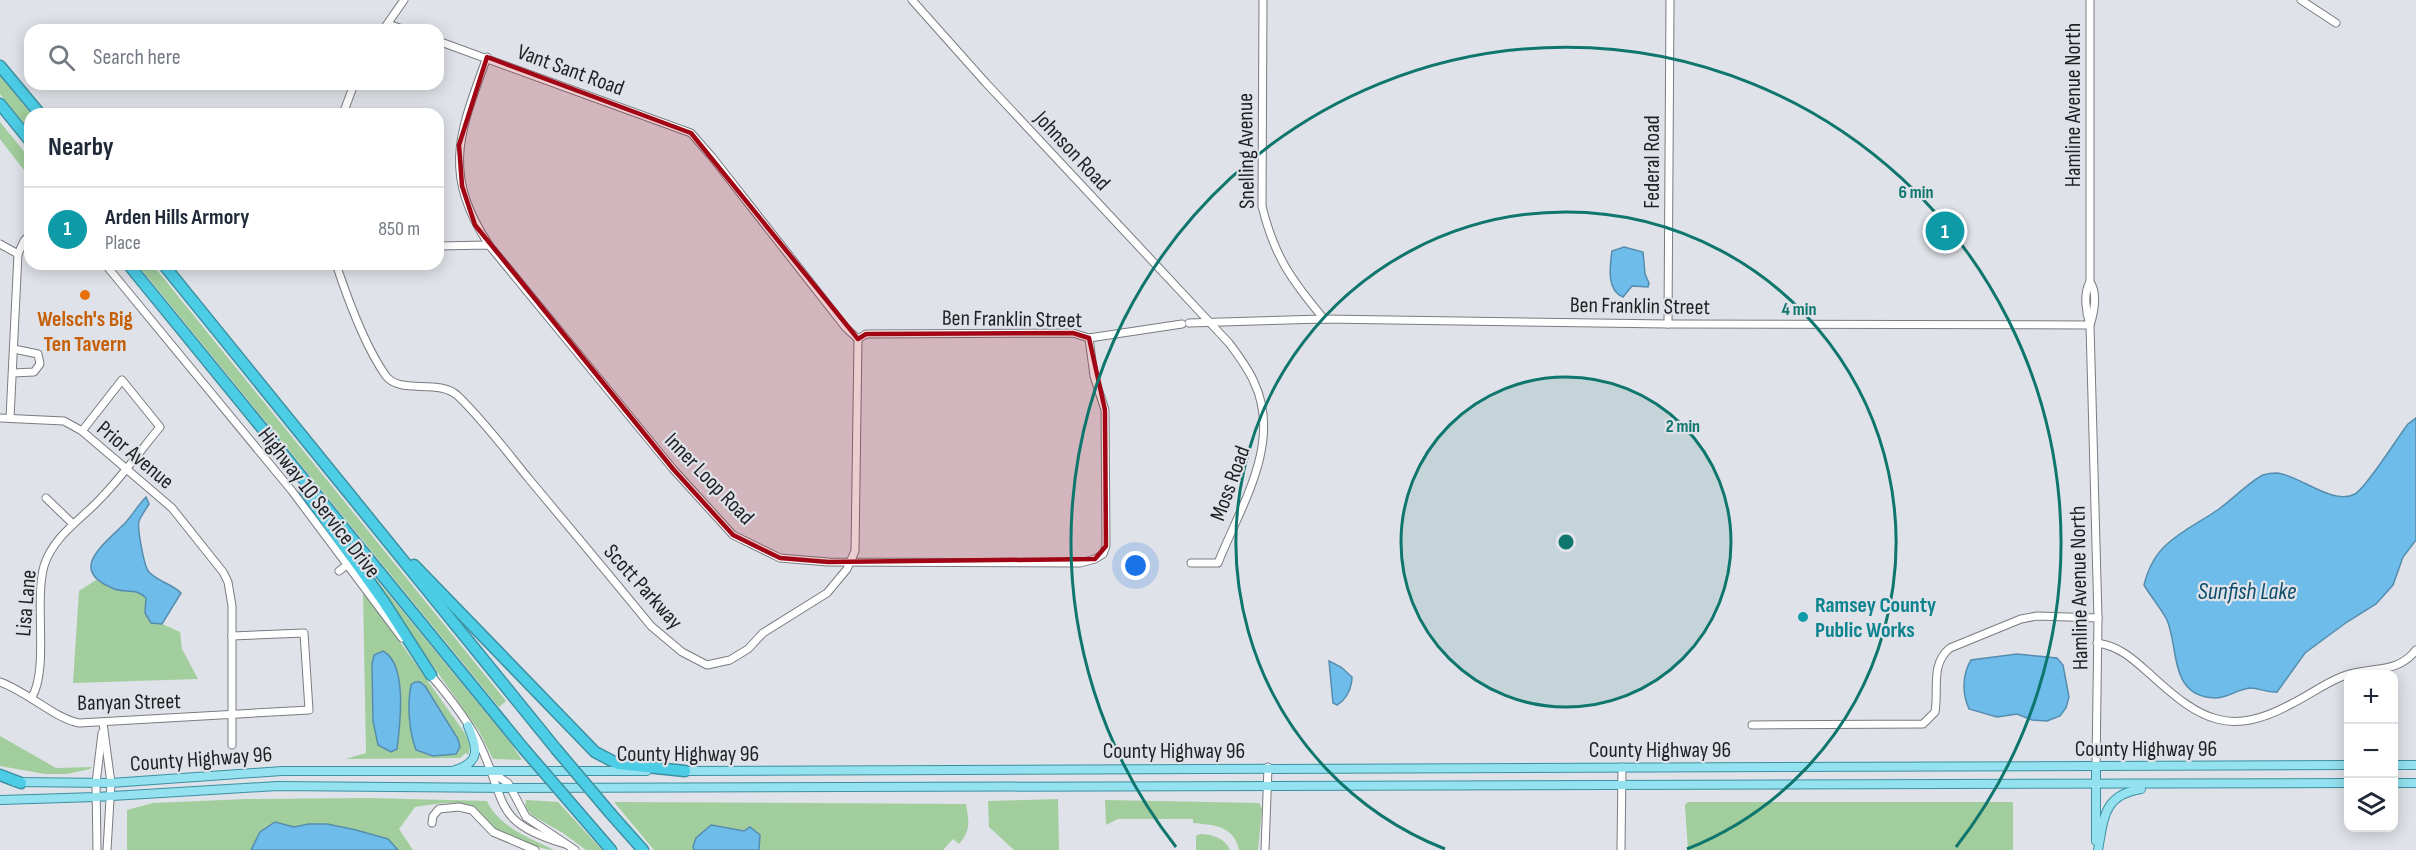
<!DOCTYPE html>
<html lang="en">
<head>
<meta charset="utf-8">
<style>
  body { margin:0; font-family:"Sofia Sans Condensed",sans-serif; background:#f6f6f7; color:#1f2937 }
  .controls { position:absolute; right:18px; bottom:18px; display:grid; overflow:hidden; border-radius:12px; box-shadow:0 3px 15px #0003 }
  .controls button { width:54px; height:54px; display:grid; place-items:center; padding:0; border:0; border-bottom:2px solid #e0e1e3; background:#fff; color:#1f2937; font:30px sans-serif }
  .you { position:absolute; left:1136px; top:566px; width:21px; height:21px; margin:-15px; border:4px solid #fff; border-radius:50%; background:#1a73e8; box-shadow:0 0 0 9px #1a73e833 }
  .badge { display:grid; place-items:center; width:39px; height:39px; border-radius:50%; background:#111827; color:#fff; font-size:20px; font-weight:700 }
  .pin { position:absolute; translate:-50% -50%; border:3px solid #fff; box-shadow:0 2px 6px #0006 }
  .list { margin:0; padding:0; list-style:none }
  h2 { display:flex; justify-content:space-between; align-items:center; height:78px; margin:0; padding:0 24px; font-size:26px }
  h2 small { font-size:20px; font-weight:400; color:#747a83 }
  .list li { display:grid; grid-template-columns:39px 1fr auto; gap:18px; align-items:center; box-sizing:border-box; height:84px; padding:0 24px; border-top:2px solid #e0e1e3 }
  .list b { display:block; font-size:22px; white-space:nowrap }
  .list p { margin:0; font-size:20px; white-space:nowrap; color:#747a83 }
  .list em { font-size:20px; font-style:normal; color:#747a83 }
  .icon { flex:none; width:33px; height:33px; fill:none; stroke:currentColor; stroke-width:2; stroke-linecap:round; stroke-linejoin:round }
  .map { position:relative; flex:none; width:2416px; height:850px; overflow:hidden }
  .search { position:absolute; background:#fff; box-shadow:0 3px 15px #0003; left:24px; top:24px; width:420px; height:66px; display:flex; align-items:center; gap:15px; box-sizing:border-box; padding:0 21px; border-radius:18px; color:#747a83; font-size:22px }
  .panel { position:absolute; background:#fff; box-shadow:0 3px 15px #0003; left:24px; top:108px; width:420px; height:162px; border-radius:18px }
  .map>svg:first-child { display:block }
</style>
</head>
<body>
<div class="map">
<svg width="2416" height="850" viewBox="0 0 2416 850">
  <rect width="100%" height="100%" fill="#dfe2e8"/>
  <g fill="#a2cd9c" fill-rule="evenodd">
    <polygon points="0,76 31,114 30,131 0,94"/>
    <polygon points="0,122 30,159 30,178 0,139"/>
    <polygon points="137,264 152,264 506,701 499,707"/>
    <polygon points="371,573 512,745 522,760 493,759 479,731 368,574"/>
    <path d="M96,580C102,583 108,588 114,589C126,593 136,588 146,598L145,613L151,623L162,624L180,632L182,649L198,679L73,683L79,591Z"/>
    <path d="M363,590L464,732C468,740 472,746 468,755L466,753L460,758L345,759L366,753ZM372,664L398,673L400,705L397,749L373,721Z"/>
    <polygon points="0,736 56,768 92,767 90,769 67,774 45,774 0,766"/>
    <path d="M370,798L487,801C499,827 530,838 554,850C539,850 497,833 486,822C480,816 478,808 470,805C454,800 433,804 415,807L399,829L413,850H398L388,839L356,830L327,824H309L294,827L275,822L260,832L251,850H127V810L153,803L247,799Z"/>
    <polygon points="1058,799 1059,850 1014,850 989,827 988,801"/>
    <polygon points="526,800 558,802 602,850 586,850 563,833 533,816 525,808"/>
    <path d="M1105,800L1259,803L1262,809L1258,850H1239C1234,826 1215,825 1193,823V819H1118L1106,825Z"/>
    <path d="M614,802L966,804C969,822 971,830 959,844L953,839L943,850H759L760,835L711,825L693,847L694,850H654Z"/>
    <polygon points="1688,802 2013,802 2013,850 1688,850 1685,805"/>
    <path d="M1200,834C1212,834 1225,838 1230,850H1196V836Z"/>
  </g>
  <g fill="#6dbcea" stroke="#568dae" stroke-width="1.5">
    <path d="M1624,247L1643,252L1645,274L1649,283L1648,287L1632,286L1623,297C1606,290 1610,266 1612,251Z"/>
    <path d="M2416,418V540L2403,557L2393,585L2376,604L2347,622L2305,653L2277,692C2267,693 2260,688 2250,688C2238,689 2228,698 2215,698C2169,697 2179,648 2167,620C2161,608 2151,597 2144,585C2148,569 2154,556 2166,545C2182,530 2202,521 2219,509C2233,499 2249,482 2263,475C2266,474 2273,473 2277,473C2299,475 2333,506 2355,494C2367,487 2397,438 2408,424Z"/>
    <path d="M146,497L149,504C146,509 141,516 139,521C137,527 144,567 149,572C157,581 172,584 181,593L162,624L151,623L145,613L146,598C136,587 124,594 112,588C69,570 102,546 122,526C131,518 137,506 146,497Z"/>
    <path d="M383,651C408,664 400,725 397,749L391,752L378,745L373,721L372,664L374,655Z"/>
    <path d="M2017,654L2057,658L2063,665L2069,697L2066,708L2060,716L2047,721L2032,720L2017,714L1997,717L1969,709C1962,693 1962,675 1971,660Z"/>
    <path d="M1329,661L1341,667L1352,677C1352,688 1346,700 1337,705L1333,703Z"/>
    <path d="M415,682H420L425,686L458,739L460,747L456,754L433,756L416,750C409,731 407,705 411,685Z"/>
    <polygon points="275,822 294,827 309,824 327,824 356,830 388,839 398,850 251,850 260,832"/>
    <polygon points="711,825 744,831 750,827 760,835 759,850 694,850 693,847 696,838"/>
  </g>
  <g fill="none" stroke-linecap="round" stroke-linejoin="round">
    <g stroke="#797c81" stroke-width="9">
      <g id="minor">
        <path d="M912,0L986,83L1229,343C1238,355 1248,368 1254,382C1283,443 1240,507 1218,563H1191"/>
        <path d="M1263,0L1262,206C1274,256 1292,281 1324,319"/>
        <polyline points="2301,0 2336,23"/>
        <polyline points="388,24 405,30"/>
        <polyline points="383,30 404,0"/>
        <polyline points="438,41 691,133 712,157 846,328 858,339 866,334 1073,333 1089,338 1182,324"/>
        <path d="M487,57C460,132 441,172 489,245"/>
        <polyline points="343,114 354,84"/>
        <polyline points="0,244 18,254"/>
        <polyline points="438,246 489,245 673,469 733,535 780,558 828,562 1080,563 1095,559 1103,554 1106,546 1105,410 1094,376 1089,338"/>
        <polyline points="105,264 292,491 402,638"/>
        <path d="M336,264C347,297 366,348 386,376C400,395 439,378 458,396C484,421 506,451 529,479C570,528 611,577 651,626L682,652L707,665L730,660L748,649L763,633L827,593L847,569L855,551L858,339"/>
        <path d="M2090,282C2098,293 2094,313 2090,325L2098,618L2096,767"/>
        <path d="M1189,323L1324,319L1668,324L2090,325C2086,313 2083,293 2090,282V0"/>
        <polyline points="1668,324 1670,0"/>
        <polyline points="13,373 34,372 40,364 38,354 14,349"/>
        <polyline points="0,418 64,421 82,431 172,508 223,572 228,582 232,606 232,745"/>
        <polyline points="10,418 18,254 24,241 30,234"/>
        <polyline points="46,498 73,524"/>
        <polyline points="339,571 347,565"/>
        <path d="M2097,643C2120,646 2134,660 2151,675C2200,720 2230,738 2293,703C2309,695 2324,684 2341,677C2369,665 2396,676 2416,650"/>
        <path d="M429,673C446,693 469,722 480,745C508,804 492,822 565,844"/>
        <path d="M0,682C28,692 54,718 79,723L309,710L304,633L232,636"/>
        <path d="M32,697C49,668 34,602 44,566C53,536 82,519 102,497C123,475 141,450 160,427L122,380L82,431"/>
        <polyline points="103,723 111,783 107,850"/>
        <path d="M1752,725L1923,724L1935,712C1939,690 1930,664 1950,648L2021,619L2037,616L2098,618"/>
        <polyline points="491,772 508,783 526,817 575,850"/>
        <polyline points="432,823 433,816 439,809 459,807 472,810 493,832 535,850"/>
        <polyline points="97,850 96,783 102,733"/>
        <polyline points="1265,850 1268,767"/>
        <polyline points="1621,850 1622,767"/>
      </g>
    </g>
    <g stroke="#3c90a1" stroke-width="10">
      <g id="major">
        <polyline points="2394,765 2416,765"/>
        <polyline points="2096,767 2096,841"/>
        <path d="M455,770C482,762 477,747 468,726"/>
        <polyline points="681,771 2348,765"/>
        <polyline points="15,782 111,783 282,771 647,771"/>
        <polyline points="2394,783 2416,783"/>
        <polyline points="0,800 96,797 277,786 511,788 2348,783"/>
        <path d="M2098,850C2104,818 2103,795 2141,789"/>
      </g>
    </g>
    <g stroke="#3c90a1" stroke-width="13">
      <g id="highway">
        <polyline points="0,66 40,114"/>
        <polyline points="0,104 30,141"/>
        <polyline points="128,264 524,749"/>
        <polyline points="163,264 556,749"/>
        <polyline points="305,491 384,602 431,675"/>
        <polyline points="414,565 595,752 618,764 685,771"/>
        <polyline points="0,775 21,783"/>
        <polyline points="580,814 611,850"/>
        <polyline points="611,814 643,850"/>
      </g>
    </g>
    <use href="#minor" stroke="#fff" stroke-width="7"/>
    <use href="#major" stroke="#94e1f0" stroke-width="8"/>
    <use href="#highway" stroke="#4ccde6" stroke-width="10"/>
    <g stroke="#3c90a1" stroke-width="13" stroke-linecap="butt">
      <g id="highway-bridge">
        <polyline points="524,749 580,814"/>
        <polyline points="556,749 611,814"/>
      </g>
    </g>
    <use href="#highway-bridge" stroke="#4ccde6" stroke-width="10"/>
  </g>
  <path fill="#a20615" fill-opacity="0.2" stroke="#a20615" stroke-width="4.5" stroke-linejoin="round" d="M487,57L691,133L858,339L866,334L1073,333L1089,338L1105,410L1106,546L1095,559L828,562L780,558L733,535L673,469L475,225L462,186L459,145Z"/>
  <circle cx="1566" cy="542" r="165" fill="#0f766e" fill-opacity=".12"/>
  <g fill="none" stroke="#0f766e" stroke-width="3">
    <circle cx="1566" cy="542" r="165"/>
    <path d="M1445 849A330 330 0 1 1 1687 849"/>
    <path d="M1176 847A495 495 0 1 1 1956 847"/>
  </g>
  <circle fill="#e8710a" stroke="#dfe2e8" stroke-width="2" cx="85" cy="295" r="6"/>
  <circle fill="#0f9aa8" stroke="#dfe2e8" stroke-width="2" cx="1803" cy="617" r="6"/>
  <g text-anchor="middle" stroke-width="4.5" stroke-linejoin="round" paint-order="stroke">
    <g font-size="22" fill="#1f2022" stroke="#dfe2e8">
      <text transform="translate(571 69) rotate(20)" y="8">Vant Sant Road</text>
      <text transform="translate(2072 105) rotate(-90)" y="8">Hamline Avenue North</text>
      <text transform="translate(1073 150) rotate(47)" y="8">Johnson Road</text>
      <text transform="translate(1245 151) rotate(-91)" y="8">Snelling Avenue</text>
      <text transform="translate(1651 162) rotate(-90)" y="8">Federal Road</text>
      <text transform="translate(1640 305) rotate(1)" y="8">Ben Franklin Street</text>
      <text transform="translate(1012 318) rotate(1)" y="8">Ben Franklin Street</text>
      <text transform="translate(136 454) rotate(40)" y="8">Prior Avenue</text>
      <text transform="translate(710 478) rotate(46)" y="8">Inner Loop Road</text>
      <text transform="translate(1229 483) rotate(-70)" y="8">Moss Road</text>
      <text transform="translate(320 502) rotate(52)" y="8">Highway 10 Service Drive</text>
      <text transform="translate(644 586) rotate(48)" y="8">Scott Parkway</text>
      <text transform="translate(2078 588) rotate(-91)" y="8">Hamline Avenue North</text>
      <text transform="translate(25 603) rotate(-85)" y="8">Lisa Lane</text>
      <text transform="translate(129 701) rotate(-1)" y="8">Banyan Street</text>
      <text x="2146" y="756">County Highway 96</text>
      <text x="1660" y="757">County Highway 96</text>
      <text x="1174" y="758">County Highway 96</text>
      <text x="688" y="761">County Highway 96</text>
      <text transform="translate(201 758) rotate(-4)" y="8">County Highway 96</text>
    </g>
    <g font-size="22" font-weight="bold" fill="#c56008" stroke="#dfe2e8">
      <text x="85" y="326">Welsch's Big<tspan x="85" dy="25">Ten Tavern</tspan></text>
    </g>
    <g font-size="22" font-weight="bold" fill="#0d838f" stroke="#dfe2e8" text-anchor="start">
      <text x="1815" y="612">Ramsey County<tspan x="1815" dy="25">Public Works</tspan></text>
    </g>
    <g font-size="24" font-style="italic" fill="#0d4e6d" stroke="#dfe2e8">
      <text x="2247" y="599">Sunfish Lake</text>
    </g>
  </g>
  <circle cx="1566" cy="542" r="9" fill="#0f766e" stroke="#dfe2e8" stroke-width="3"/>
  <g font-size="18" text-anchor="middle" font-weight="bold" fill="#0f766e" stroke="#dfe2e8" stroke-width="4.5" stroke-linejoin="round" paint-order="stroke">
    <text x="1916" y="198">6 min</text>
    <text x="1799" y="315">4 min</text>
    <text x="1683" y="432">2 min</text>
  </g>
</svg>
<div class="controls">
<button>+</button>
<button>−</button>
<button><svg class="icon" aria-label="layers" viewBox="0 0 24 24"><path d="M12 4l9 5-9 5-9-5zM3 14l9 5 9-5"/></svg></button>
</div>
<div class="you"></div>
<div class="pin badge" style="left:1945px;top:231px;background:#0f9aa8">1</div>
<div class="search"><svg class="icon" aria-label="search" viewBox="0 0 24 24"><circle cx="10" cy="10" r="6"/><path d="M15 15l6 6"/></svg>Search here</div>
<section class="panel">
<h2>Nearby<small></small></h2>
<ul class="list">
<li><span class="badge" style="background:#0f9aa8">1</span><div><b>Arden Hills Armory</b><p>Place</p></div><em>850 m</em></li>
</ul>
</section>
</div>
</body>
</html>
